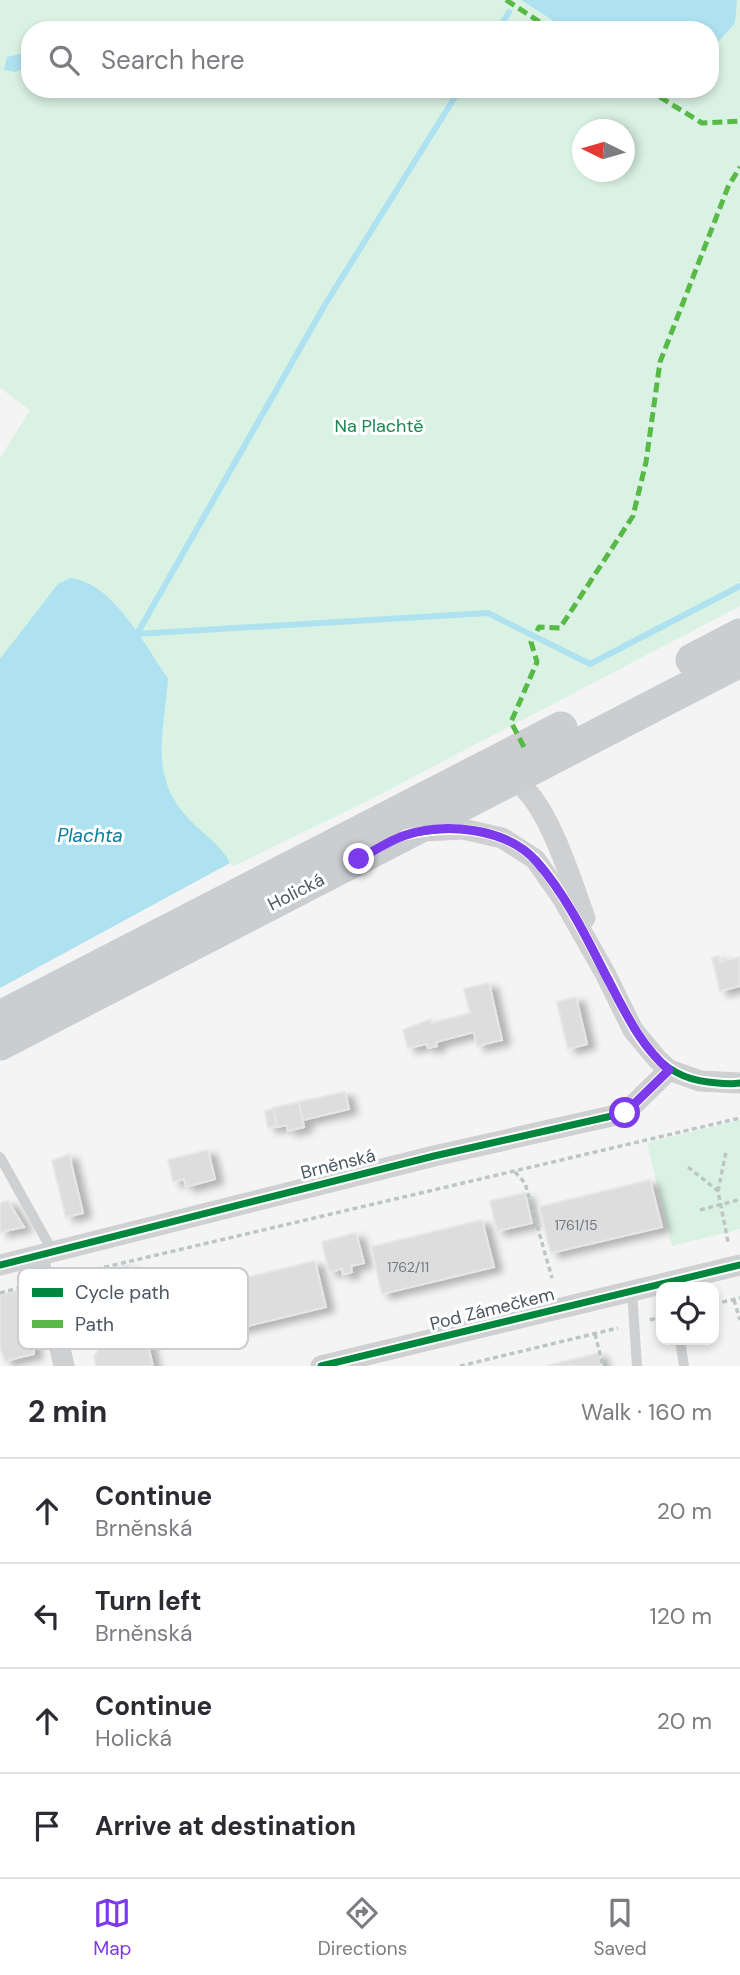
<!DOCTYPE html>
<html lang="en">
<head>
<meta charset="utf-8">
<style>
  body { margin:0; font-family:"DM Sans",sans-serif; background:#f2f2f3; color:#2b2b33 }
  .controls { position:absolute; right:21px; bottom:21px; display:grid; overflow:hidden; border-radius:14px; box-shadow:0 4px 10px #0003 }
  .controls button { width:63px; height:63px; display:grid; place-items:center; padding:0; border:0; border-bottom:2px solid #e1e1e2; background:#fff; color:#2b2b33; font:35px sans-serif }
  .compass { position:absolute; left:572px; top:119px; width:63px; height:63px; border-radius:50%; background:#fff; box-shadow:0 4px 10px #0003; rotate:275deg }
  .stop { position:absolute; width:21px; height:21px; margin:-16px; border:5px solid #7c3aed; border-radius:50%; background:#fff }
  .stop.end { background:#7c3aed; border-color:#fff; box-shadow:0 2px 7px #0008 }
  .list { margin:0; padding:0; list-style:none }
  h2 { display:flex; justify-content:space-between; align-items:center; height:91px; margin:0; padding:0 28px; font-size:30px }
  h2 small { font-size:23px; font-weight:400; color:#7c7c81 }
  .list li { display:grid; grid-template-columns:46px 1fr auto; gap:21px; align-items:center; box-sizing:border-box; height:105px; padding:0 28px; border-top:2px solid #e1e1e2 }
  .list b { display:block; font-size:26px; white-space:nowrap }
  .list p { margin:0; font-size:23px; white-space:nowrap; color:#7c7c81 }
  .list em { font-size:23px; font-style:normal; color:#7c7c81 }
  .icon { flex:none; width:38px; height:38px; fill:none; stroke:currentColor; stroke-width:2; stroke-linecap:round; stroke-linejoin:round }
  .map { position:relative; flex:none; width:740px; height:1366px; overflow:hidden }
  .search { position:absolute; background:#fff; box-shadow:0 4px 10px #0003; left:21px; right:21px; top:21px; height:77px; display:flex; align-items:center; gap:18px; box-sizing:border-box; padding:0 24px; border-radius:28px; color:#7c7c81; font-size:26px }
  .sheet { height:511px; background:#fff }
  nav { display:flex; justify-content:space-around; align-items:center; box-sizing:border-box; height:98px; border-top:2px solid #e1e1e2; background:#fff; font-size:19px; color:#7c7c81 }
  nav a { display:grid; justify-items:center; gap:4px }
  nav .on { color:#7c3aed }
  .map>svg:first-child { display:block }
</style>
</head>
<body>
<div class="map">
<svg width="740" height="1366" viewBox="0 0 740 1366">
  <defs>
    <filter id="shadow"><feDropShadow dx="8" dy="4.5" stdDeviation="3.5" flood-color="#0004"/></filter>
  </defs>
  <rect width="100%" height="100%" fill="#f4f4f4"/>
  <g fill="#d9f2e3" fill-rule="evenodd">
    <path d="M0,0H740V606L375,797L234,866L230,863L0,985V458L30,410L0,388ZM30,30H710V89H30ZM582,130H624V172H582Z"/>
    <polygon points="740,1120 740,1229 672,1246 647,1143"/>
  </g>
  <g fill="#aee2f0">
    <polygon points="521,0 737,0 735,23 710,51 710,30 568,30"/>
    <polygon points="24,53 30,55 30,65 15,72 4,70 7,57"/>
    <path d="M70,578C113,582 145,646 168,678C165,730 148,773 186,816C201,833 220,843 230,863L0,988V659L58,584Z"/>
  </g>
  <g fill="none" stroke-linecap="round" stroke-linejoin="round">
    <g stroke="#aee2f0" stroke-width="6">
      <polyline points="498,30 509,12"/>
      <polyline points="136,634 488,613 590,664 740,586"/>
      <polyline points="133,641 326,303 460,89"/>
    </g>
  </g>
  <g fill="#ddddde" stroke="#e5e6e7" stroke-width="2" filter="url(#shadow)">
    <polygon points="719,956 720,962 740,957 740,986 720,991 712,958"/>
    <polygon points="489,983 502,1040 477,1046 474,1032 436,1042 437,1046 428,1048 427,1044 408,1048 403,1030 431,1019 432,1023 470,1013 464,989"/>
    <polygon points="576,997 587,1044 568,1049 557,1002"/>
    <polygon points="345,1092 349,1109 303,1120 298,1102"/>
    <polygon points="299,1102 304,1127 288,1131 287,1125 277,1127 273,1108"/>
    <polygon points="273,1109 277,1126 268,1128 265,1111"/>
    <polygon points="208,1150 215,1179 186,1187 184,1179 173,1182 168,1160"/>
    <polygon points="69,1154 83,1213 66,1217 52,1161"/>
    <polygon points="650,1180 662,1227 551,1253 539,1207"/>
    <polygon points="525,1193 532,1223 497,1231 490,1201"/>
    <polygon points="8,1201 24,1227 0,1232 0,1203"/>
    <polygon points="482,1220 494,1267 382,1294 371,1247"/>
    <polygon points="356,1233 364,1263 351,1266 352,1272 343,1275 342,1269 329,1272 322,1242"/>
    <polygon points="315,1261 326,1307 214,1334 203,1288"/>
    <polygon points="129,1265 140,1312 135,1313 140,1334 145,1333 153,1366 96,1366 94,1357 101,1345 95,1321 84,1314 75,1278"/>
    <polygon points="22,1289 23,1293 30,1291 37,1321 31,1323 34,1354 5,1361 0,1348 0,1295"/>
    <polygon points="599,1353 602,1366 546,1366"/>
  </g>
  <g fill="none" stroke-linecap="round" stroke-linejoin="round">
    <g stroke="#bcc7c4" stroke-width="3.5" stroke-dasharray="5 3.5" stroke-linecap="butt">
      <polyline points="688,1167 718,1191 728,1242"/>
      <polyline points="515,1172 525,1183 552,1278"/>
      <polyline points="718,1191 726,1152"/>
      <polyline points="700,1210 738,1200"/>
      <polyline points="63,1277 740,1118"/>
      <polyline points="0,1293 25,1286"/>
      <polyline points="734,1300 740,1320"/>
      <polyline points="714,1304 740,1298"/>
      <polyline points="650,1320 661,1317"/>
      <polyline points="595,1334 603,1366"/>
      <polyline points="460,1366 618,1328"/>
    </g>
    <g stroke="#ced0d2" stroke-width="10">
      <polyline points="0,1157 53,1252"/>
      <polyline points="632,1291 637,1366"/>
      <polyline points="680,1340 684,1366"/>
    </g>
    <g stroke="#ced0d2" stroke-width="21">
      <path d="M501,776C509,779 519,782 525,789C552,817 572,882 585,918"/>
      <polyline points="424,831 463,829 502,838 535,859 563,899 605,973 633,1030 658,1060 669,1070 700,1081 740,1083"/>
      <polyline points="38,1256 64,1366"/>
      <polyline points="0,1265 434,1156 625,1113 669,1070"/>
      <polyline points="321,1366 740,1265"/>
    </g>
    <g stroke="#caced1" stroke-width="33">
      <polyline points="692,660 740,635"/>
      <polyline points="0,1017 561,728"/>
      <polyline points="0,1044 740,661"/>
    </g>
    <g stroke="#58b947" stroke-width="5" stroke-dasharray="10 5" stroke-linecap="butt">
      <polyline points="506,0 552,30"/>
      <polyline points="647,89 702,123 740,121"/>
      <polyline points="537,631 539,627 560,628 633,516 646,462 660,362 728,187 740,167"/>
      <polyline points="524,747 511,722 537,662 531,642 533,638"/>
    </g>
    <g stroke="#fff" stroke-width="11">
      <g id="cycleway">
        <path d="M405,835C447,825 502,826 535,859C560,885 587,940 605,972C629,1018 648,1076 708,1082C719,1083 730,1085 740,1083"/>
        <polyline points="0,1265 434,1156 625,1113 669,1070"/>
        <polyline points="321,1366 740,1265"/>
      </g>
    </g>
    <use href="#cycleway" stroke="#00873e" stroke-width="7"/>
  </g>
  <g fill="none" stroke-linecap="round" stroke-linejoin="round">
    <path stroke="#7c3aed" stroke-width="9" d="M359,859C374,851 390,840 406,835C445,822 507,828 536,861C564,892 586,936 605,974C624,1009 638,1043 669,1070L625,1113"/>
  </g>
  <g text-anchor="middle" stroke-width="6" stroke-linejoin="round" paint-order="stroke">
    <g font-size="14" fill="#707881">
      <text x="576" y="1230">1761/15</text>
      <text x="408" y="1272">1762/11</text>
    </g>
    <g font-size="18" fill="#17864f" stroke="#fff">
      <text x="379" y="432">Na Plachtě</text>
    </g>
    <g font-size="18" fill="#4a5661" stroke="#fff">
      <text transform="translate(296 892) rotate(-27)" y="6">Holická</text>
      <text transform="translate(338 1164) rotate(-14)" y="6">Brněnská</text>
      <text transform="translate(492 1309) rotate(-14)" y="6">Pod Zámečkem</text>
    </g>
    <g font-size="19" font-style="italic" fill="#0c7c9b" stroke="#fff">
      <text x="90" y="842">Plachta</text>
    </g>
  </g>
  <rect x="18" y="1268" width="230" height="81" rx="10" fill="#fff" stroke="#c9ccd0" stroke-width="2"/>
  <rect x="32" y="1288" width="31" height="9" fill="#00873e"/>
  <rect x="32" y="1320" width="31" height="8" fill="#58b947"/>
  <g font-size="19" fill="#4a5661">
    <text x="75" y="1299">Cycle path</text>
    <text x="75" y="1331">Path</text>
  </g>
</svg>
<div class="controls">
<button><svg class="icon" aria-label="locate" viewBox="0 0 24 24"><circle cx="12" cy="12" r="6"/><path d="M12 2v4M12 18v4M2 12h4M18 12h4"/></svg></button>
</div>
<svg class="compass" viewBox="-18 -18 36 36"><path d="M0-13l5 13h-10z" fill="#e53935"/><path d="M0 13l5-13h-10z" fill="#7c7c81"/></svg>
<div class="stop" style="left:625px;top:1113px"></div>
<div class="stop end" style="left:359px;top:859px"></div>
<div class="search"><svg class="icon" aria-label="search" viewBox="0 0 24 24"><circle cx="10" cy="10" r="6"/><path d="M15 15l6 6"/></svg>Search here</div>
</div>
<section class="sheet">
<h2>2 min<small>Walk · 160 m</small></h2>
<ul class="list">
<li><svg class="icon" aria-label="ahead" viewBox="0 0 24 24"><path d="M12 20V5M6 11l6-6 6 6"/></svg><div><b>Continue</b><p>Brněnská</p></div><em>20 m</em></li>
<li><svg class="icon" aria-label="left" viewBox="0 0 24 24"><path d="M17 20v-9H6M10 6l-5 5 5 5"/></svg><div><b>Turn left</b><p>Brněnská</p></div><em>120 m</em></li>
<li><svg class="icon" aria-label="ahead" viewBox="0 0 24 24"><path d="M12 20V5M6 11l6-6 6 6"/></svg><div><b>Continue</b><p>Holická</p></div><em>20 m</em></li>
<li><svg class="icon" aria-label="arrive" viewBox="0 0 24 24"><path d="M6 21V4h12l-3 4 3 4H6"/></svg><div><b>Arrive at destination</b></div></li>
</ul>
</section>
<nav>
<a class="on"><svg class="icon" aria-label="map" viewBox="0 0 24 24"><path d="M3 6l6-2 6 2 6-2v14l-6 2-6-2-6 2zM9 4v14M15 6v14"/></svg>Map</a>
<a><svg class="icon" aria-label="directions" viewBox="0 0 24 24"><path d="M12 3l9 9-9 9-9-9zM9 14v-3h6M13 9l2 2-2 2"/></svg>Directions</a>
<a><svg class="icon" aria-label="saved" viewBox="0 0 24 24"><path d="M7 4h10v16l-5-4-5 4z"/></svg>Saved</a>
</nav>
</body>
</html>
